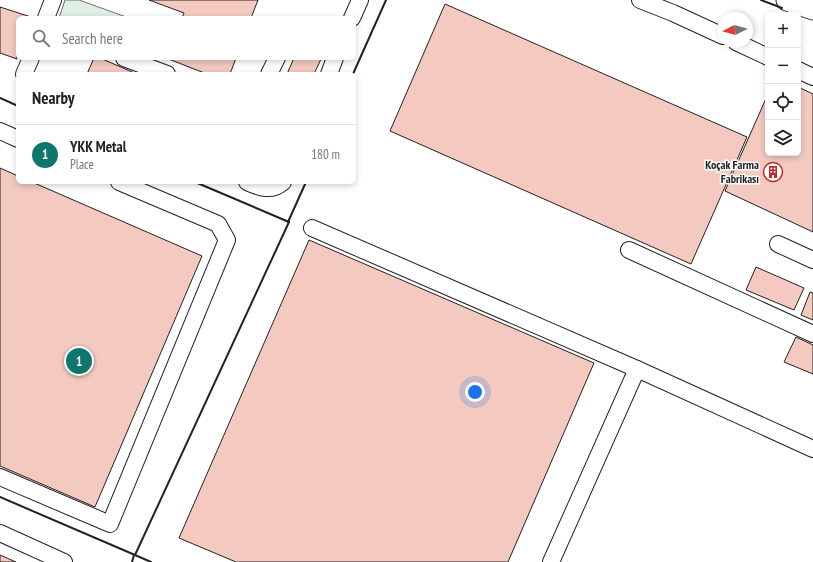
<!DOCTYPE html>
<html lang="en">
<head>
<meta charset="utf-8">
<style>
  body { margin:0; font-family:"PT Sans Narrow",sans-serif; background:#f6f6f6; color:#222 }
  .controls { position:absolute; right:12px; top:12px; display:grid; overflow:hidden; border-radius:6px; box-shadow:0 2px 6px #0003 }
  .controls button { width:36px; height:36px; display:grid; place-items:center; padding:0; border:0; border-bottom:1px solid #e0e0e0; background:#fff; color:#222; font:20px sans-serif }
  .compass { position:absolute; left:717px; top:12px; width:36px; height:36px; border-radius:50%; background:#fff; box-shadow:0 2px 6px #0003; rotate:264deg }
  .you { position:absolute; left:475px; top:392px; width:14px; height:14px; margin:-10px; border:3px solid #fff; border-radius:50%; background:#1a73e8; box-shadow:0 0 0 6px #1a73e833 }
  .badge { display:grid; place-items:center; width:26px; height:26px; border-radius:50%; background:#0f766e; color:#fff; font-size:13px; font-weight:700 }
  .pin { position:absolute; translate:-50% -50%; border:2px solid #fff; box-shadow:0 1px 4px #0006 }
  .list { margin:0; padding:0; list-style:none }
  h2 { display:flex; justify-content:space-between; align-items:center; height:52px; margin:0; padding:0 16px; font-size:17px }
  h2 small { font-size:13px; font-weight:400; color:#767676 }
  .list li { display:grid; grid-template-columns:26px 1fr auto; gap:12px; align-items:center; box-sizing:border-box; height:60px; padding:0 16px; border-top:1px solid #e0e0e0 }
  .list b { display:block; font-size:15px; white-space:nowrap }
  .list p { margin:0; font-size:13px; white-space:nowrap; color:#767676 }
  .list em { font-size:13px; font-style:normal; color:#767676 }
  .icon { flex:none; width:22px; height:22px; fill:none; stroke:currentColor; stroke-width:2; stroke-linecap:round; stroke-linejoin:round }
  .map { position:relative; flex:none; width:813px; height:562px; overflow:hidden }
  .search { position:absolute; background:#fff; box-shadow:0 2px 6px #0003; left:16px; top:16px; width:340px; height:44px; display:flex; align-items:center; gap:10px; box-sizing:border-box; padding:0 14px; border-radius:6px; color:#767676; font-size:15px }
  .panel { position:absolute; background:#fff; box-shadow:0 2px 6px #0003; left:16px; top:72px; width:340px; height:112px; border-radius:6px }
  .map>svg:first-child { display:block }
</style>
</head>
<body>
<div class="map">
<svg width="813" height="562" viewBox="0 0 813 562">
  <rect width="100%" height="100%" fill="#fff"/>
  <polygon fill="#e0efe3" stroke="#6f6f6f" points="65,0 79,0 129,18 59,18"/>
  <g fill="#f3c9c0" stroke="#222">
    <polygon points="149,0 258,0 251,18 182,18 184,13"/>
    <polygon points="445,4 747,137 691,264 390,131"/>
    <polygon points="0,7 31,17 18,18 17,59 0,53"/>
    <polygon points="94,58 100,58 137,74 87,74"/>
    <polygon points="166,58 236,58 230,74 207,74"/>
    <polygon points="294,58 317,58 321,59 314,74 287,74"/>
    <polygon points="798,87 813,94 813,232 725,191 768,94 768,153 798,153"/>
    <polygon points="0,168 18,176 18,182 32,182 202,256 95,507 0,466"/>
    <polygon points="309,240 594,363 508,562 236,562 179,538"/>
    <polygon points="756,267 804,288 794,310 746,290"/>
    <polygon points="810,292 813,293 813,320 801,315"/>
    <polygon points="796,337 813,345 813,374 784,362"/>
    <polygon points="0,555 16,562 0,562"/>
  </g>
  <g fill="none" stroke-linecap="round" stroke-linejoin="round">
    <g stroke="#222" stroke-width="18">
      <g id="minor">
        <polyline points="640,0 673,13 723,36"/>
        <polyline points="46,18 53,0"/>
        <polyline points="352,18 360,0"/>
        <polyline points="736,42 768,57"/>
        <polyline points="124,58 167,74"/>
        <polyline points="798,70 813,77"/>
        <polyline points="24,74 31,58"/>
        <polyline points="269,74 277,58"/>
        <polyline points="329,74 335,58"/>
        <polyline points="0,131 18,139"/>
        <path d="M247,182C260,188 272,192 283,182"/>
        <polyline points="312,228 637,369 813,449"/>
        <polyline points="778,244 813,260"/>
        <polyline points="629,250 813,334"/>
        <polyline points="0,477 110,524 227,240 218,224 119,182"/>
        <polyline points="0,533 64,562"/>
        <polyline points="551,562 637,369"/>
      </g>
    </g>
    <g stroke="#222" stroke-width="23">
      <polyline id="major" points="787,0 813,9"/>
    </g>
    <use href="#minor" stroke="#fff" stroke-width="16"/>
    <use href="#major" stroke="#fff" stroke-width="21"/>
    <g stroke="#222" stroke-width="2">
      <polyline points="761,0 782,8"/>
      <polyline points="353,74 386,0"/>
      <polyline points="0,98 18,106"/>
      <polyline points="195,182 289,222"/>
      <polyline points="288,222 306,182"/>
      <polyline points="0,497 135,555 289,222"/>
      <polyline points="135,555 151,562"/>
      <polyline points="132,562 134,555"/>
    </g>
  </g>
  <defs>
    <g id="building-ring" transform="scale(1)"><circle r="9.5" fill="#fff" stroke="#c62828" stroke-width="1.5"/><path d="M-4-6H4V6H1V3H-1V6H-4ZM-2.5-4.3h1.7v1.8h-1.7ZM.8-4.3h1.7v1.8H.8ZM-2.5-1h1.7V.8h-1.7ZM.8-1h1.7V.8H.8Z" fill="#c62828"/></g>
  </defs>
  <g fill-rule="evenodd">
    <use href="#building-ring" x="773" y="172"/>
  </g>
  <g text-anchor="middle" stroke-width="3" stroke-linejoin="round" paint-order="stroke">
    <g font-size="12" font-weight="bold" fill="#222" stroke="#fff" text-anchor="end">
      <text x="759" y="169">Koçak Farma<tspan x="759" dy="14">Fabrikası</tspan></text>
    </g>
  </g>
</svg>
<div class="controls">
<button>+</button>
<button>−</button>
<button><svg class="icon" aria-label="locate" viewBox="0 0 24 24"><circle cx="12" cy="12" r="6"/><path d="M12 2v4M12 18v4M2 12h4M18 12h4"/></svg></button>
<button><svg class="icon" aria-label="layers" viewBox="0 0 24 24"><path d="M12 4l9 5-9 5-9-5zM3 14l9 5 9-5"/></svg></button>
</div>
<svg class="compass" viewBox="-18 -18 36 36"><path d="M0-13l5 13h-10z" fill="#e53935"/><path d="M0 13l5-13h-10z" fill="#767676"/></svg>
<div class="you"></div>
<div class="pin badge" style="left:79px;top:361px">1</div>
<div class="search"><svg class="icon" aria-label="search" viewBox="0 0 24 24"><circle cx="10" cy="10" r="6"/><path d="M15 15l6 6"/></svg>Search here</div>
<section class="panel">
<h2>Nearby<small></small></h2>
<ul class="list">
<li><span class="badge">1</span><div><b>YKK Metal</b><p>Place</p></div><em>180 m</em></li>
</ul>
</section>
</div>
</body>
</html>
